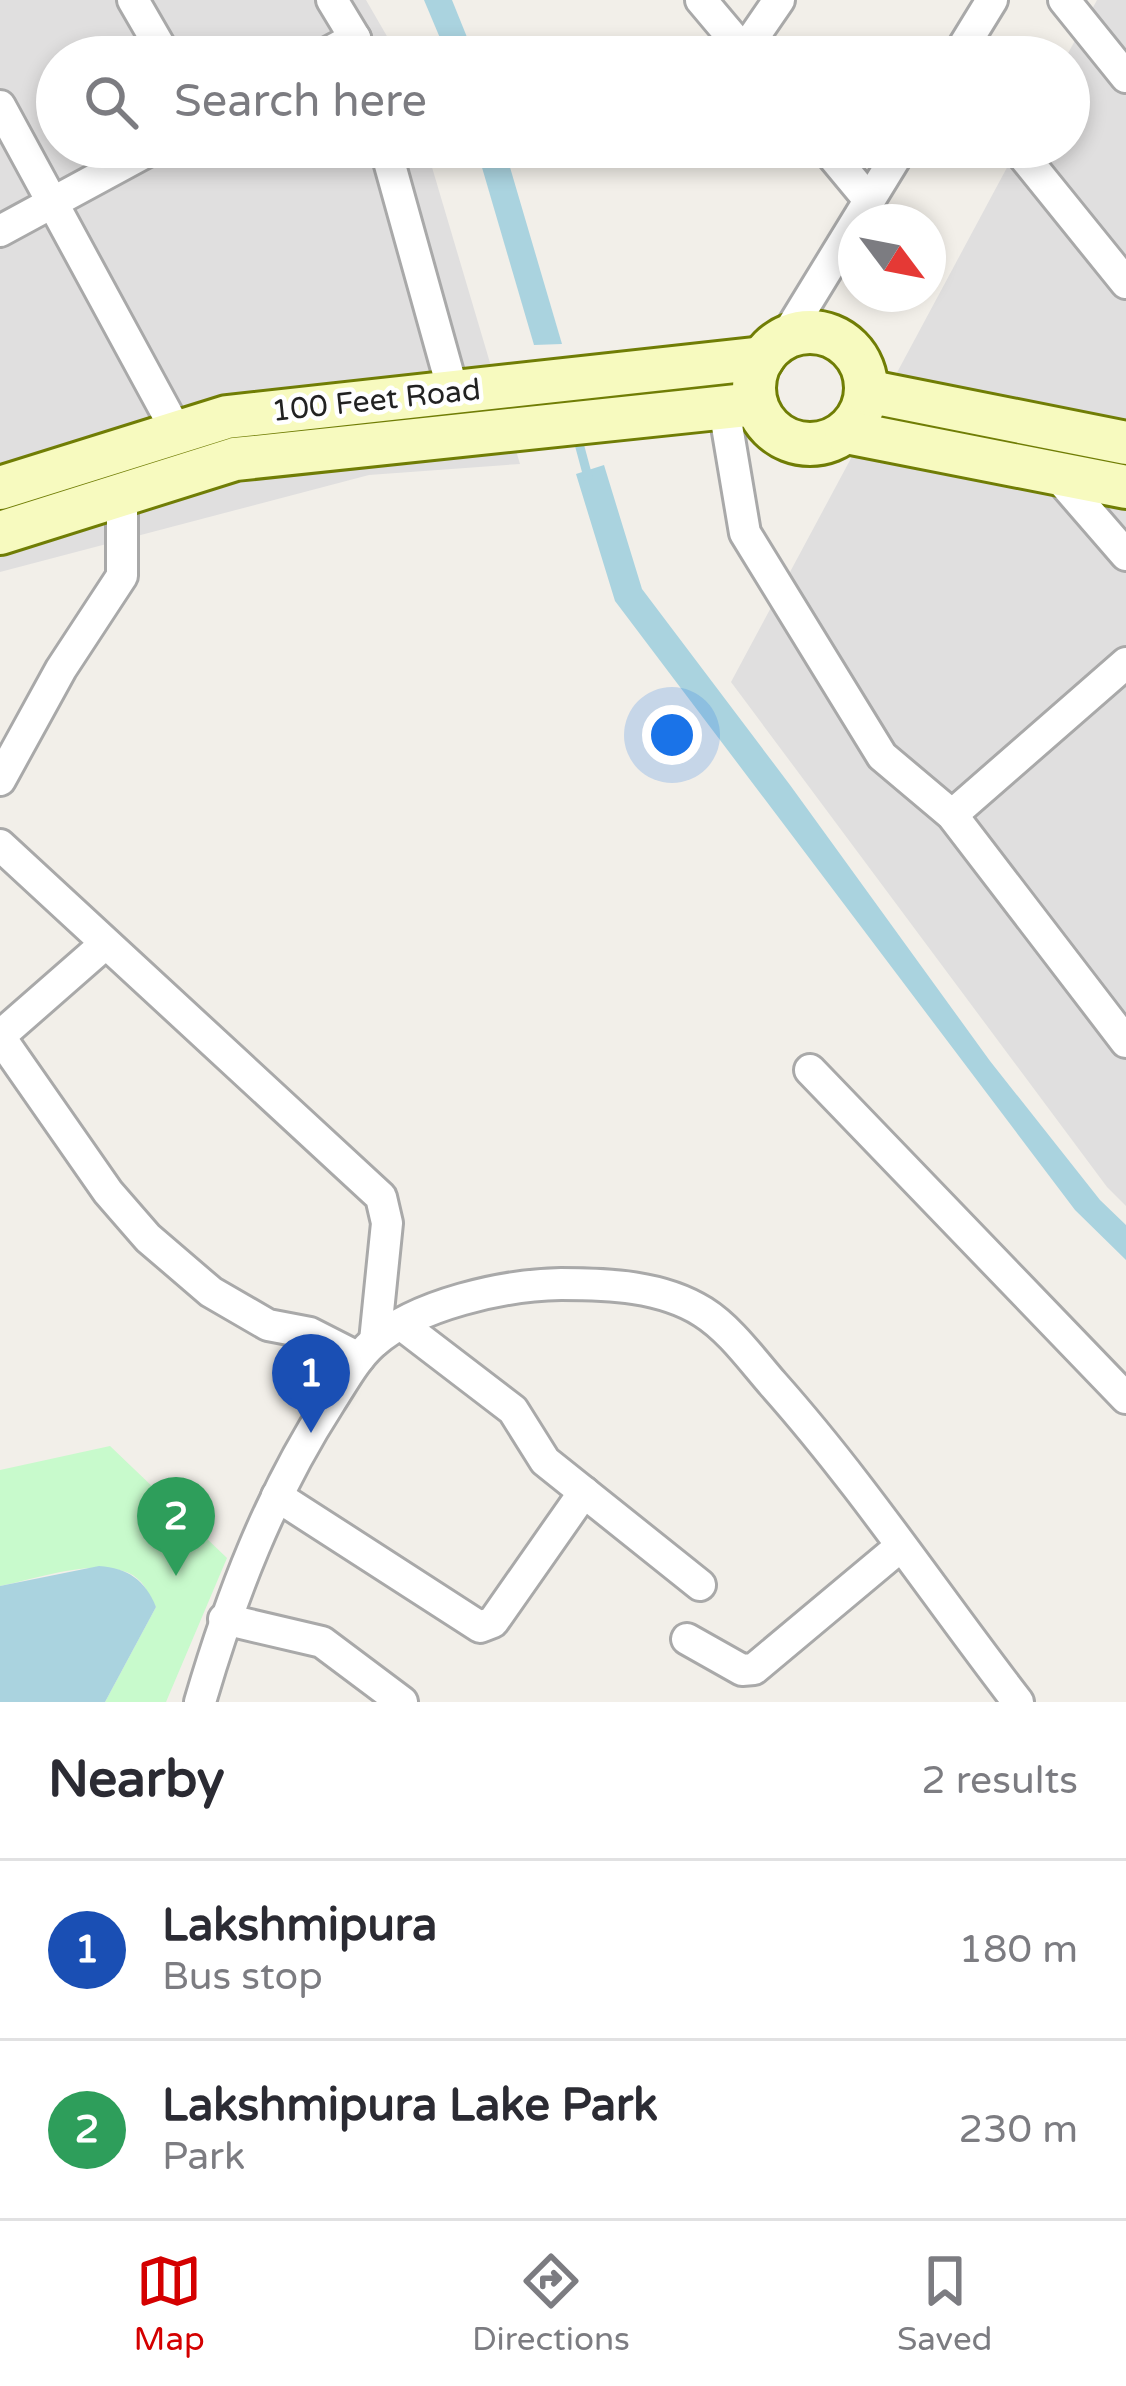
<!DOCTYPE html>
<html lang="en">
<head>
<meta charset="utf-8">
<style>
  body { margin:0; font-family:"Varela Round",sans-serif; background:#f7f7f7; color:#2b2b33 }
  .compass { position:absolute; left:838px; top:204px; width:108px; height:108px; border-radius:50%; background:#fff; box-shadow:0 6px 18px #0003; rotate:122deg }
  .you { position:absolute; left:672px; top:735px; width:42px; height:42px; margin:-30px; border:9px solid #fff; border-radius:50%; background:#1a73e8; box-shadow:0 0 0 18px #1a73e833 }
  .badge { display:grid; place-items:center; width:78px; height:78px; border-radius:50%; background:#d40000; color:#fff; font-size:39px; font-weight:700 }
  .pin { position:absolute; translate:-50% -99px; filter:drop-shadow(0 3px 6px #0008) }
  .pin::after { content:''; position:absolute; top:63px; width:42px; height:36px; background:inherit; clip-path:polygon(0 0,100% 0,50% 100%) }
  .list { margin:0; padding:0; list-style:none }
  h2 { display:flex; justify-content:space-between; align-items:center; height:156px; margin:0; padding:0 48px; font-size:51px }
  h2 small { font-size:39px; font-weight:400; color:#7c7c81 }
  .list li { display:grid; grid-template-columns:78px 1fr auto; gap:36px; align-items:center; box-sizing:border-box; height:180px; padding:0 48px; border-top:3px solid #e1e1e2 }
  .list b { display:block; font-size:45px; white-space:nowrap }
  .list p { margin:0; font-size:39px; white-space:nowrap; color:#7c7c81 }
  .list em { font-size:39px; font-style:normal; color:#7c7c81 }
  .icon { flex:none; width:66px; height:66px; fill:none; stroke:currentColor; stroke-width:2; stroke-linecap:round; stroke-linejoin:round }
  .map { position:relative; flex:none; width:1126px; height:1702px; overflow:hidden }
  .search { position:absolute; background:#fff; box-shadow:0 6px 18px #0003; left:36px; right:36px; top:36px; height:132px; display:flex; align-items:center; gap:30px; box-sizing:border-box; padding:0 42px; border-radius:66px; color:#7c7c81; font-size:45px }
  .sheet { height:516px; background:#fff }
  nav { display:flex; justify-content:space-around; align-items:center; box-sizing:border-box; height:168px; border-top:3px solid #e1e1e2; background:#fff; font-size:33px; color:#7c7c81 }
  nav a { display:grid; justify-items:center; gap:6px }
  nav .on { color:#d40000 }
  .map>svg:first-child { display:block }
</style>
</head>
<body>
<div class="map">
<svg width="1126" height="1702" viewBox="0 0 1126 1702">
  <rect width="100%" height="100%" fill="#f2efe9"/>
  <g fill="#e0dfdf">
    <polygon points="0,0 366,0 399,57 57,57 57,147 426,147 520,464 369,475 0,572"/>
    <polygon points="1097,0 1126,0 1126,1206 1107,1187 731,682 1018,147 1069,147 1066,57"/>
  </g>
  <path fill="#c8facc" d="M110,1446L227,1558L166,1702H105L156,1607C151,1599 147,1589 141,1582C114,1551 36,1579 0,1586V1470Z"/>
  <g fill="#aad3df">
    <polygon points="424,0 452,0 475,57 448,57"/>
    <polygon points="476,147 504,147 562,344 534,345"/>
    <polygon points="604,465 642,589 790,785 990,1061 1100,1200 1126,1225 1126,1260 1075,1210 615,601 576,474"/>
    <path d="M99,1566C128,1568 145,1580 156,1607L105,1702H0V1586Z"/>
  </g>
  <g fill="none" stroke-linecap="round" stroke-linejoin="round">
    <polyline stroke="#aad3df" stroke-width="9" points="577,436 588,477"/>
    <g stroke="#a9a9a9" stroke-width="36">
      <g id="minor">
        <polyline points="133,0 166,57"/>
        <polyline points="332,0 355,38 360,57"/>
        <polyline points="701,0 749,57"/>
        <polyline points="1064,0 1126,77"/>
        <polyline points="744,51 779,0"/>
        <polyline points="320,57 355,38"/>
        <polyline points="957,57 992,0"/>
        <polyline points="0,106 177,432"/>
        <polyline points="385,147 453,391"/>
        <polyline points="825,147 869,200"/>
        <polyline points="1016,147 1126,283"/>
        <polyline points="0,231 155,147"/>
        <polyline points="785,338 902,147"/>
        <polyline points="724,408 745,533 882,756 952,815 1126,1042"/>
        <polyline points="1055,473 1126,555"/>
        <polyline points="0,780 61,669 122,576 122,494"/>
        <polyline points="952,815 1126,663"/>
        <polyline points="0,845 381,1197 387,1223 375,1341"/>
        <polyline points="0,1036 105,944"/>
        <polyline points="0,1037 108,1192 148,1238 211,1292 268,1325 310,1333 359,1358"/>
        <polyline points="810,1070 1126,1398"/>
        <polyline points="402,1325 513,1410 545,1461 700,1585"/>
        <polyline points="277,1496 480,1627 493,1622 584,1492"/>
        <polyline points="224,1619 322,1642 402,1702"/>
        <polyline points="687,1639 742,1670 754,1669 901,1546"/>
        <path d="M200,1702C231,1596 270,1495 330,1402C343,1382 355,1359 373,1343C417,1304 504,1285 561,1284C608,1284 662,1286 703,1312C730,1329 752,1360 773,1384C862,1484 936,1596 1018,1702"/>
      </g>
    </g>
    <g stroke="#707d05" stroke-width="48">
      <g id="secondary">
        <circle cx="810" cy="388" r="56"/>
        <polyline points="866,391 1126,443"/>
        <polyline points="846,432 1126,487"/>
        <polyline points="0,488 227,417 763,358"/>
        <polyline points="0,533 235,459 756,404"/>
      </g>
    </g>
    <use href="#minor" stroke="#fff" stroke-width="30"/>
    <use href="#secondary" stroke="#f7fabf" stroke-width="42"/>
  </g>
  <g text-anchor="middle" stroke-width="9" stroke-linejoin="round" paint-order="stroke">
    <g font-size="30" fill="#222" stroke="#fff">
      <text transform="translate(376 400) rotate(-6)" y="10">100 Feet Road</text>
    </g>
  </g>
</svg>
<svg class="compass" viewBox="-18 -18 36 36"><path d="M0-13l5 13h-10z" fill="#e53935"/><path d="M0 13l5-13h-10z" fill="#7c7c81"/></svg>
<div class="you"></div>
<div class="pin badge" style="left:311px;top:1433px;background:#1a4fb4">1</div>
<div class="pin badge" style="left:176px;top:1576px;background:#2e9e5b">2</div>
<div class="search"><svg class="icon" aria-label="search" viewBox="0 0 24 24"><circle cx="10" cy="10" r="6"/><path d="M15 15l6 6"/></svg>Search here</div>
</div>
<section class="sheet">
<h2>Nearby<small>2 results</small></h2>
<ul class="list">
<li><span class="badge" style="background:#1a4fb4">1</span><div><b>Lakshmipura</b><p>Bus stop</p></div><em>180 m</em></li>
<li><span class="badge" style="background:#2e9e5b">2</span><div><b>Lakshmipura Lake Park</b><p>Park</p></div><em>230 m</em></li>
</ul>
</section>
<nav>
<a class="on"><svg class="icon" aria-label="map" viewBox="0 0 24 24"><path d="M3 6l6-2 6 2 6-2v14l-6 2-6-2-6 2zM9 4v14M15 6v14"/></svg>Map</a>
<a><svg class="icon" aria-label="directions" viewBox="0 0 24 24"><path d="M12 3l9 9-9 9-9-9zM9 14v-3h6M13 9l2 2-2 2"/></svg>Directions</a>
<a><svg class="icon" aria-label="saved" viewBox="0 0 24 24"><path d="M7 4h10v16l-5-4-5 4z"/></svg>Saved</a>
</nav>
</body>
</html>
